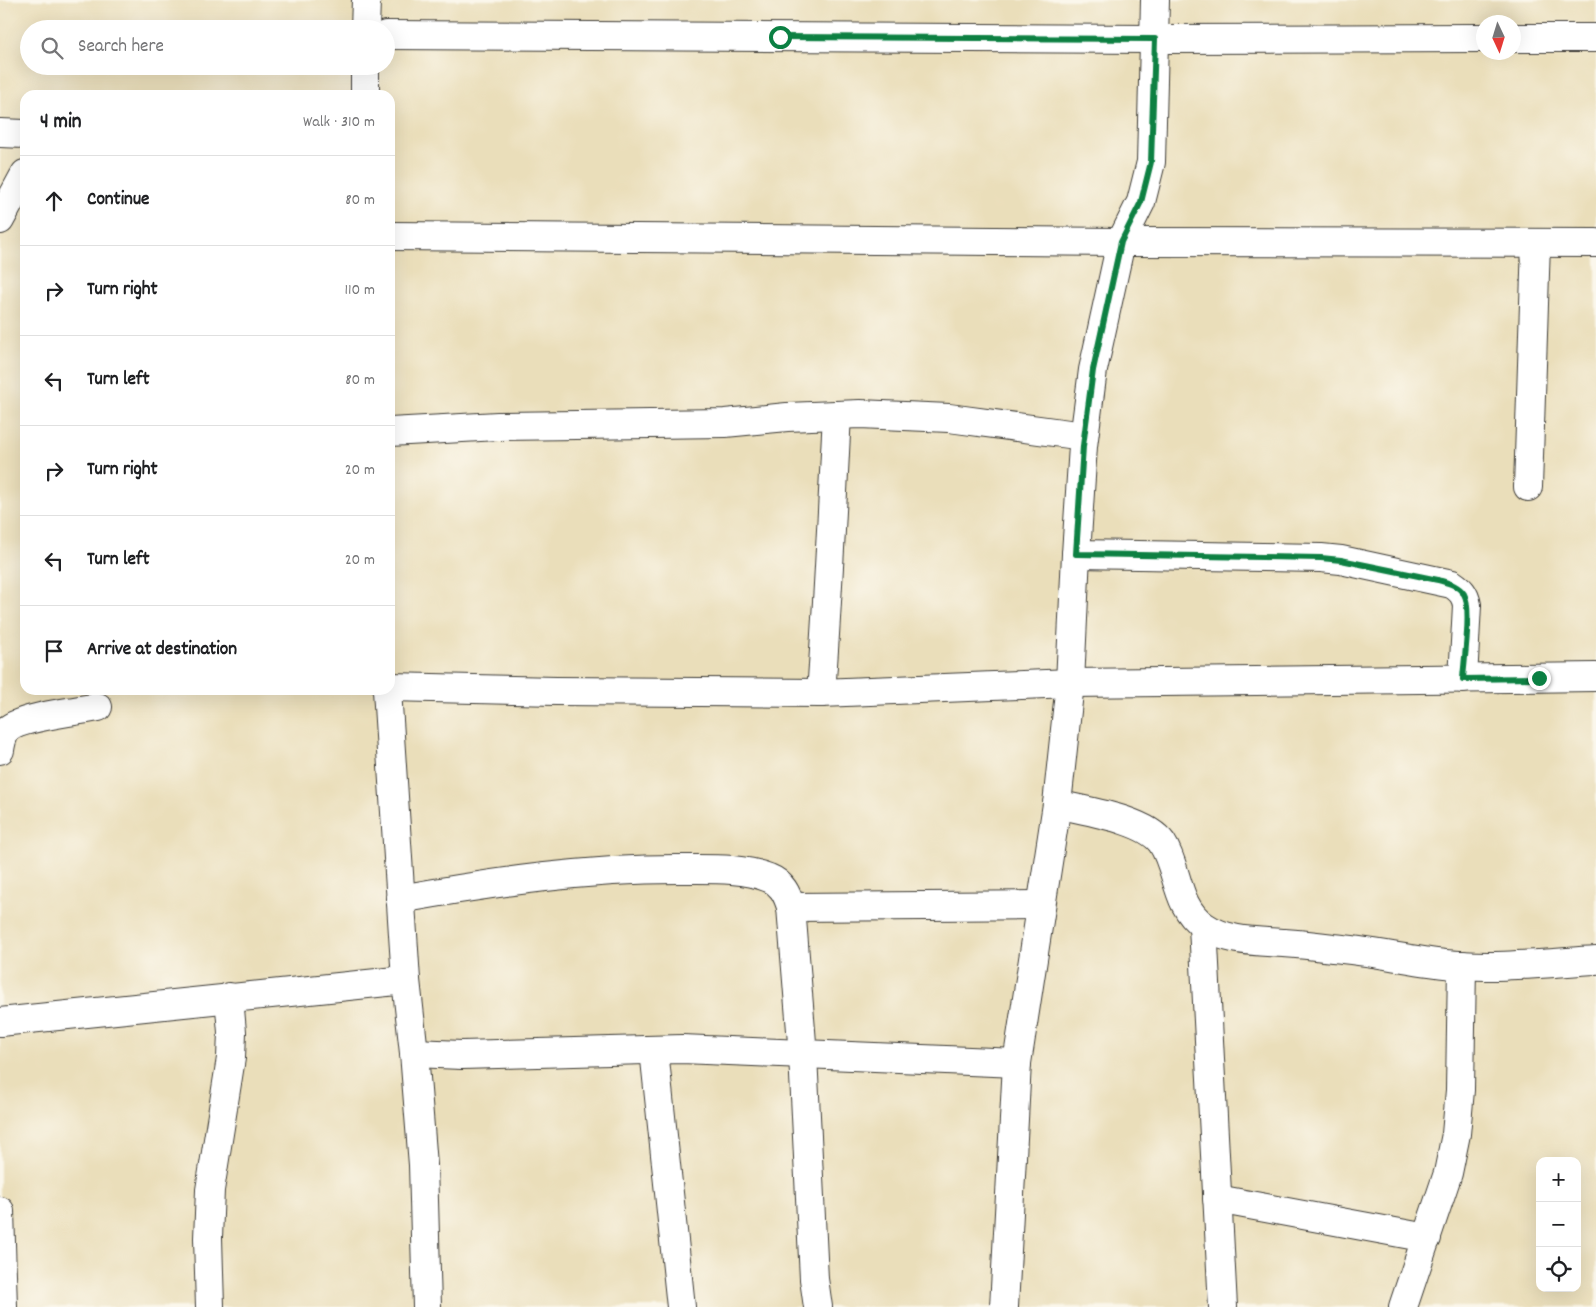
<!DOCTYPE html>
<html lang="en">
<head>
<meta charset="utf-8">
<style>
  body { margin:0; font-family:Dekko,sans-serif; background:#f2f2f2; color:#202124 }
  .controls { position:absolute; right:15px; bottom:15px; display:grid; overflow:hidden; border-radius:10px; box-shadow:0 5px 20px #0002 }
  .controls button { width:45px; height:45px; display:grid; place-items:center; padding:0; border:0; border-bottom:1px solid #e0e0e0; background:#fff; color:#202124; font:25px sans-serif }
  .compass { position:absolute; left:1476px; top:15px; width:45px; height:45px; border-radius:50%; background:#fff; box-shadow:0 5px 20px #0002; rotate:176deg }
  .stop { position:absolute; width:15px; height:15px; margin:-11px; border:4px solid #0b8043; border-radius:50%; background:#fff }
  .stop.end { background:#0b8043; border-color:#fff; box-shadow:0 1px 5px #0008 }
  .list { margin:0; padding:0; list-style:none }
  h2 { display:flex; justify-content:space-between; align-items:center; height:65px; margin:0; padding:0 20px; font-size:21px }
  h2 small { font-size:16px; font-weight:400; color:#757577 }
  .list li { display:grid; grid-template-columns:32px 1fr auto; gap:15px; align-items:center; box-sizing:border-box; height:90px; padding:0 20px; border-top:1px solid #e0e0e0 }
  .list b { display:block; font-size:19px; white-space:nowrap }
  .list em { font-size:16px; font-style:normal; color:#757577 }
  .icon { flex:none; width:28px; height:28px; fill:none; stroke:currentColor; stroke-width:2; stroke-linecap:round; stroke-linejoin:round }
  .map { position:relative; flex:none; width:1596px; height:1307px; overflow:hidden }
  .search { position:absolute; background:#fff; box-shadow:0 5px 20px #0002; left:20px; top:20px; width:375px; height:55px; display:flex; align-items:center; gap:12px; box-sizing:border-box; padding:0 18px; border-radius:28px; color:#757577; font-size:19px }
  .panel { position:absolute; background:#fff; box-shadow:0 5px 20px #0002; left:20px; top:90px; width:375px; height:605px; border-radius:15px }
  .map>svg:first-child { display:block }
</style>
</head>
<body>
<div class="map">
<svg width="1596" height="1307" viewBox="0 0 1596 1307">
  <rect width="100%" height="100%" fill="#fbf7ec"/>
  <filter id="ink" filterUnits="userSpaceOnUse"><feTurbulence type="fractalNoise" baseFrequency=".02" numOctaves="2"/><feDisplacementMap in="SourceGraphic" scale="10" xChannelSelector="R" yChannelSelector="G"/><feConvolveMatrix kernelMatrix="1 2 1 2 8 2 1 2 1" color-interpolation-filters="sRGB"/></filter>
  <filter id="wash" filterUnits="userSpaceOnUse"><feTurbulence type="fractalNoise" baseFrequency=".0096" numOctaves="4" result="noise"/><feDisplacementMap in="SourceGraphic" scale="20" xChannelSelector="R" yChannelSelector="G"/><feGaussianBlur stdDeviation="1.12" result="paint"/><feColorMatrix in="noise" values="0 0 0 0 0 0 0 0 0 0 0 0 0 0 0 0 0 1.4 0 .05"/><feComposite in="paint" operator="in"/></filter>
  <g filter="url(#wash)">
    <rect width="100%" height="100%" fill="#eadeba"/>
  </g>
  <g filter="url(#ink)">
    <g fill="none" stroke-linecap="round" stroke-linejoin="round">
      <g stroke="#3b3934" stroke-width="30">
        <g id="street">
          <polyline points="365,29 366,0"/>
          <polyline points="386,35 1155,39 1484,38"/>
          <polyline points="1514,38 1596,38"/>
          <polyline points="365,66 365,95"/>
          <polyline points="0,133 25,134"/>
          <polyline points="0,220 25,174"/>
          <polyline points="390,236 1121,242 1596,243"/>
          <polyline points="390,432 498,426 725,423 787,417 860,414 949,418 1084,436"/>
          <polyline points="1528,487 1536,243"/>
          <path d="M1076,554L1321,558L1341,560L1452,584C1461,590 1465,594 1467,605L1463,679"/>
          <polyline points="390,687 556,691 821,693 1070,683 1596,677"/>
          <polyline points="387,690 406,980 414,1053 423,1165 427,1307"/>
          <path d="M821,693C828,601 832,508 837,415"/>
          <path d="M0,750C1,743 2,737 6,731C17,717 79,711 98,707"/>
          <path d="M1057,804C1085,811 1145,819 1162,843C1179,869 1175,906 1204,926C1227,942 1257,941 1284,943C1300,944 1317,946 1333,948C1371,951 1408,960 1445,964C1495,969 1546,963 1596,960"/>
          <path d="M400,899C494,882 591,868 687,869C712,869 745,868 769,878C782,883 787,894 791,907L803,1055L814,1279L818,1307"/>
          <polyline points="791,907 1041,905"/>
          <polyline points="1203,926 1223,1307"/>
          <polyline points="0,1022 406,980"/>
          <polyline points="654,1050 681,1307"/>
          <polyline points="414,1053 462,1055 682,1049 1017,1063"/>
          <polyline points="1217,1199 1427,1238"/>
          <polyline points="0,1211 3,1307"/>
          <polyline points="210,1307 208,1238 210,1190 231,1058 232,1032 229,997"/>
          <polyline points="1004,1307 1017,1063 1057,804 1070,683 1076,554 1083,446 1093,370 1121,242 1141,202 1151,162 1155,0"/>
          <polyline points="1403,1307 1448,1173 1456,1134 1460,1090 1462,965"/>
        </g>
      </g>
      <use href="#street" stroke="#fff" stroke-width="28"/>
    </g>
  </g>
  <g fill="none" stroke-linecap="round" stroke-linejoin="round" filter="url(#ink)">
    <path stroke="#0b8043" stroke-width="6" d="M780,37L1155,39L1151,162L1141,202L1121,242L1093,370L1083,446L1076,554L1321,558L1341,560L1438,580C1448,583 1458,585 1464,594C1472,607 1464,662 1463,679L1539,678"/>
  </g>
</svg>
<div class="controls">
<button>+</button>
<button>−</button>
<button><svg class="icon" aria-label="locate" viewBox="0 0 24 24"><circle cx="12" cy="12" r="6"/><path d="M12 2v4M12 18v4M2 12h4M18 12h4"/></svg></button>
</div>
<svg class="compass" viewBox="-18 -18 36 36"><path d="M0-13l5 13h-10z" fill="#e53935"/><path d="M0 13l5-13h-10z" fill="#757577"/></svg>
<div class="stop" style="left:780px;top:37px"></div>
<div class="stop end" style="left:1539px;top:678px"></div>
<div class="search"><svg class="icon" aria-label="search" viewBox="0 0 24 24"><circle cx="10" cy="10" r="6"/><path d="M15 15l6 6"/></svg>Search here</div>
<section class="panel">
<h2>4 min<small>Walk · 310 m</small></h2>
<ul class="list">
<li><svg class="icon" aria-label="ahead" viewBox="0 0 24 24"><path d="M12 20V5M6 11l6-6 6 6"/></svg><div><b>Continue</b></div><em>80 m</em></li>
<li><svg class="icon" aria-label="right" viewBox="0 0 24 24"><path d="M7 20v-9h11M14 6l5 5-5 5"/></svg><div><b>Turn right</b></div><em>110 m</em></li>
<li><svg class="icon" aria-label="left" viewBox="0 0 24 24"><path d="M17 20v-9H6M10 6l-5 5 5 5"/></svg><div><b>Turn left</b></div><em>80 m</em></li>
<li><svg class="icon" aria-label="right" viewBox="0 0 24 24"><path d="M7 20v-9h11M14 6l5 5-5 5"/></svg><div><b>Turn right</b></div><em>20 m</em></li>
<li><svg class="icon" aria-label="left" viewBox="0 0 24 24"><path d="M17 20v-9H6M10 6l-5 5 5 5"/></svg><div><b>Turn left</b></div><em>20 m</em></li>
<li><svg class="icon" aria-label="arrive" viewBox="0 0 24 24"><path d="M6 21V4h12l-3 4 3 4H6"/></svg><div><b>Arrive at destination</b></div></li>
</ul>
</section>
</div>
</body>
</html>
